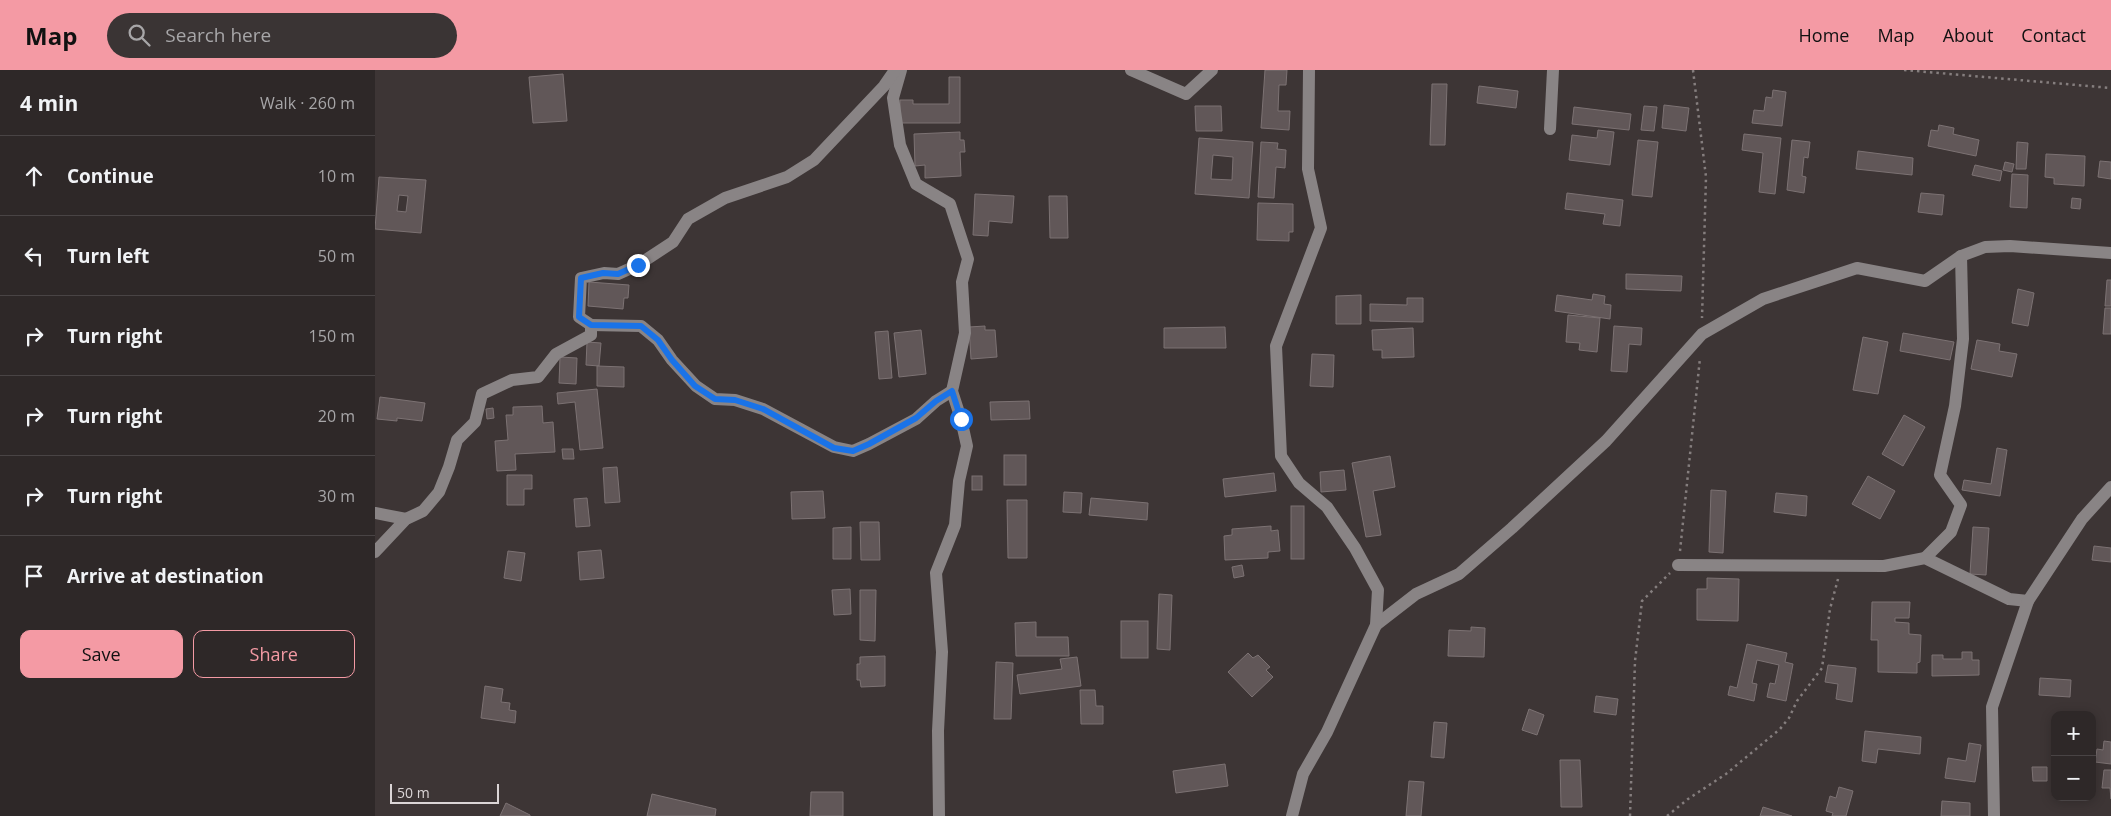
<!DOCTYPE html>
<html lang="en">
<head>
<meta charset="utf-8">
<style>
  body { margin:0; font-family:"Open Sans",sans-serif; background:#3a3434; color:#f1f3f6 }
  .controls { position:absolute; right:15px; bottom:15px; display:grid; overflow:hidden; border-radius:10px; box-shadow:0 2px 12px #0003 }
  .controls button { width:45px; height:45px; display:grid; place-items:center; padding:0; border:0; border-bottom:1px solid #494445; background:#2e2828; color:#f1f3f6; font:25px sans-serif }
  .scale { position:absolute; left:15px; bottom:12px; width:109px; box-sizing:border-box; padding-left:5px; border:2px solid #dbd5d6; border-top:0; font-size:14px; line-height:18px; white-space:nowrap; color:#dbd5d6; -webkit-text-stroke:4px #3d3535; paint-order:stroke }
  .stop { position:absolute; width:15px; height:15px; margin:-11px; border:4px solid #1a73e8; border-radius:50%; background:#fff }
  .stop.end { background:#1a73e8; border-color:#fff; box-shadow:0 1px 5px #0008 }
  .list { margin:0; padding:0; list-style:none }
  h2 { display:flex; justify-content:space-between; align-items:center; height:65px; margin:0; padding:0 20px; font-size:21px }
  h2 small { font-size:16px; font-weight:400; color:#a7a6a8 }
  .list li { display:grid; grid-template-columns:32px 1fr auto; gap:15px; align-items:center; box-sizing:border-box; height:80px; padding:0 20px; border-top:1px solid #494445 }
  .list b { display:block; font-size:19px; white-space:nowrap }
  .list em { font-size:16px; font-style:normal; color:#a7a6a8 }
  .actions { display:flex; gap:10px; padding:15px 20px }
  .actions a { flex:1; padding:11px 0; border:1px solid #f49aa4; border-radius:10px; text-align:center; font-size:18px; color:#f49aa4 }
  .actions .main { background:#f49aa4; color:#111 }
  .icon { flex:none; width:28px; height:28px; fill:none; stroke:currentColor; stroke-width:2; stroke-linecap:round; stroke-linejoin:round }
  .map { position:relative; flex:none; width:1736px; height:746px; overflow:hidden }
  header { display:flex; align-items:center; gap:30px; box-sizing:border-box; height:70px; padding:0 25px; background:#f49aa4; color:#111 }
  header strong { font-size:24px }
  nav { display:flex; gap:28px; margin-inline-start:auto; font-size:18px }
  .search { width:350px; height:45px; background:#3a3434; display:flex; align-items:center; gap:12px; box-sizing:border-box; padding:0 18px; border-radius:28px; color:#a7a6a8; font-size:19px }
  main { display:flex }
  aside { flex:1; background:#2e2828 }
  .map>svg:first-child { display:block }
</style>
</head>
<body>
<header>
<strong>Map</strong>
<div class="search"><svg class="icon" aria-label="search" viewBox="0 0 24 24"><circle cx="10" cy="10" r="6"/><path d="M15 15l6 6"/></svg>Search here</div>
<nav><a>Home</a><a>Map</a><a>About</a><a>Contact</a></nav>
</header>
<main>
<aside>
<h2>4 min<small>Walk · 260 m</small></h2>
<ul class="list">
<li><svg class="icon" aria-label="ahead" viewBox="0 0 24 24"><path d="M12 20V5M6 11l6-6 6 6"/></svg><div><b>Continue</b></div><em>10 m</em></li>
<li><svg class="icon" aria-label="left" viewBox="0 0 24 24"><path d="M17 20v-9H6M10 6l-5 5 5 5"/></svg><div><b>Turn left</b></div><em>50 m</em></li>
<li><svg class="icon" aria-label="right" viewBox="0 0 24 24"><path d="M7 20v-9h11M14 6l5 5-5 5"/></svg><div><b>Turn right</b></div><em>150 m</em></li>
<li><svg class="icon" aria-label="right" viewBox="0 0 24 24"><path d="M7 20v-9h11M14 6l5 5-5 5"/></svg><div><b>Turn right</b></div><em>20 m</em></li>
<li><svg class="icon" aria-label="right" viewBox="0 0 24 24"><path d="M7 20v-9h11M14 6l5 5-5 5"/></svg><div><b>Turn right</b></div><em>30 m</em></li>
<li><svg class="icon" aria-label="arrive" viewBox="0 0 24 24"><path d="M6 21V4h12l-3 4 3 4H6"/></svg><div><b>Arrive at destination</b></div></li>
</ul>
<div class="actions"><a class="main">Save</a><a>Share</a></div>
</aside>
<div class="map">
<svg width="1736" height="746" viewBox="0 0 1736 746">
  <rect width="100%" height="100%" fill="#3d3535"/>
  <g fill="#615758" stroke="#7c7273" fill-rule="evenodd">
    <polygon points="890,0 912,0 911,15 904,15 903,41 915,41 914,60 886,58"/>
    <polygon points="188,4 192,51 158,53 154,7"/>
    <polygon points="574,7 585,7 585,53 525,53 525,30 538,30 538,34 574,34"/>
    <polygon points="1057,14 1072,14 1070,75 1055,75"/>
    <polygon points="1104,16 1143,21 1141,38 1102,33"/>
    <polygon points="1398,20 1411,22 1407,56 1377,53 1379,40 1389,41 1391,27 1397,28"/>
    <polygon points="1289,35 1314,38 1311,61 1287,58"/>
    <polygon points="820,36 846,36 847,61 821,61"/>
    <polygon points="1269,36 1282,37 1279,61 1266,60"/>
    <polygon points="1199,37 1256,44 1254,60 1197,54"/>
    <polygon points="1564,55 1579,58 1578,64 1604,70 1601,86 1553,76 1556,60 1563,61"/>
    <polygon points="1223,60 1239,62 1235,95 1194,90 1197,65 1222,68"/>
    <polygon points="585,62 585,70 589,70 590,82 585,82 586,106 550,108 550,95 540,96 539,64"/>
    <polygon points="1369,64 1406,68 1400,124 1384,122 1388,83 1367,80"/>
    <path d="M824,68L878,72L874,128L820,124ZM838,85L858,87L857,110L836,109Z"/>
    <polygon points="1263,70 1283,72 1277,127 1257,125"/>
    <polygon points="1417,70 1435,72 1433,88 1429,87 1427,106 1431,107 1429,123 1412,120"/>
    <polygon points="886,72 903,73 902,79 911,80 910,98 901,97 899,128 883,127"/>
    <polygon points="1642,72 1653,73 1651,99 1641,99"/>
    <polygon points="1483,81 1538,88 1537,105 1481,99"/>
    <polygon points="1671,84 1710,86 1709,116 1679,114 1679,108 1670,107"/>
    <polygon points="1725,91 1736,92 1736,109 1723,107"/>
    <polygon points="1630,92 1639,94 1637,102 1628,100"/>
    <polygon points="1600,95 1627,101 1625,111 1597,105"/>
    <polygon points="1637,104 1653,105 1652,138 1635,137"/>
    <path d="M4,107L51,110L46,163L0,159ZM24,125L33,126L31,142L22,141Z"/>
    <polygon points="1192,123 1248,130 1245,156 1228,154 1230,144 1190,139"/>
    <polygon points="1546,123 1569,125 1567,145 1543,142"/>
    <polygon points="600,124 639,126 637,153 614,151 613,166 598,165"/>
    <polygon points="674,126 692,126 693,168 675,168"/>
    <polygon points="1697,128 1706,129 1705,139 1696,138"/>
    <polygon points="883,133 918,134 918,162 914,162 914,171 882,170"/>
    <polygon points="1251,204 1307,206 1306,221 1251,219"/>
    <polygon points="1732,210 1736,210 1736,236 1730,236"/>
    <polygon points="214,212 254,215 253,228 249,228 248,239 213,236"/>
    <polygon points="1643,219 1659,223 1653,256 1637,253"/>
    <polygon points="1218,224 1230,226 1229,234 1236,235 1235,249 1180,241 1182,225 1217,230"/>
    <polygon points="986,225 986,254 961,254 961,226"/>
    <polygon points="1032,228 1048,228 1048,252 995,251 995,234 1032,235"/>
    <polygon points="1730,238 1736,238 1736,264 1728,264"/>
    <polygon points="1193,245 1225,248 1222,282 1204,280 1205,273 1191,272"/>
    <polygon points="610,256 610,260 620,260 622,287 596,289 594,257"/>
    <polygon points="1239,256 1267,258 1266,275 1254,274 1252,302 1236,301"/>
    <polygon points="850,257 851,278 789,278 789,258"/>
    <polygon points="1038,258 1039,287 1007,288 1007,280 998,280 997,260"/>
    <polygon points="546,260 551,304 524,307 519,263"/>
    <polygon points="513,261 517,308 504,309 500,262"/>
    <polygon points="1528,263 1579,272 1575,290 1525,281"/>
    <polygon points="1488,267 1513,272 1503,324 1478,320"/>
    <polygon points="1602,270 1625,274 1624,281 1642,284 1637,307 1596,299"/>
    <polygon points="212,272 226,273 224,296 211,295"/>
    <polygon points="937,284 959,285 958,317 935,316"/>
    <polygon points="185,287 202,288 201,314 184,313"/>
    <polygon points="222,296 249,297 249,317 222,316"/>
    <polygon points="222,319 228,378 205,380 200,332 183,334 182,323"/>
    <polygon points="5,327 50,333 47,351 22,348 22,351 2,349"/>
    <polygon points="654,331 655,349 616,350 615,332"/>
    <polygon points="167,336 168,353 178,352 180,382 140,384 141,400 122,401 120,371 133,370 131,345 138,345 138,337"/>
    <polygon points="118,338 119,348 112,349 111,339"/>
    <polygon points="1529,345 1550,357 1528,396 1507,384"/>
    <polygon points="1622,378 1632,380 1625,426 1587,420 1589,410 1616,414"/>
    <polygon points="187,379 198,379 199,389 188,389"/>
    <rect x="629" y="385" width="22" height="30"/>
    <polygon points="1015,386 1020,417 998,421 1006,465 991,467 977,393"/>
    <polygon points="242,397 245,432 230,433 228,398"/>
    <polygon points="969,400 971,420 946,422 945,402"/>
    <polygon points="899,403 901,421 850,427 848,409"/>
    <polygon points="132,405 157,405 157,419 149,419 149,435 132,435"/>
    <rect x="597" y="406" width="10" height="14"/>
    <polygon points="1493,406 1520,421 1505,449 1477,434"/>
    <polygon points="1336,420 1351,421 1348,483 1334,482"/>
    <polygon points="448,421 450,448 417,449 416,422"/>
    <polygon points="689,422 707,423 706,443 688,442"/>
    <polygon points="1401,423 1432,426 1431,446 1399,442"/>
    <polygon points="212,428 215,456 201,457 199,429"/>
    <polygon points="716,428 773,433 772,450 714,445"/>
    <polygon points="632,430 652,430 652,488 633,488"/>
    <rect x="916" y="436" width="13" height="53"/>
    <polygon points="485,452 504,452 505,490 486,490"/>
    <polygon points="896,456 896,461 903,460 905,481 893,482 893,488 850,490 849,466 857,465 857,459"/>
    <polygon points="476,457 476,489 458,489 458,458"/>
    <polygon points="1598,457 1614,458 1611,505 1595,504"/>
    <polygon points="1719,476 1736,478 1736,492 1717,490"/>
    <polygon points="226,480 229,508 205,510 203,482"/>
    <polygon points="133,481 150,483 146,511 129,508"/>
    <polygon points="867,495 869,506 859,508 857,497"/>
    <polygon points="1332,508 1364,509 1363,551 1322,550 1322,519 1332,519"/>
    <polygon points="475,519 476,544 459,545 457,520"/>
    <polygon points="485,520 501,520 500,571 485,570"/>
    <polygon points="784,524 797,525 795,580 782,579"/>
    <polygon points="1497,532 1535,532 1534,548 1520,548 1520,552 1534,553 1534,564 1546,565 1545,592 1542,593 1542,603 1503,602 1503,570 1496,570"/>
    <rect x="746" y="551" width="27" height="37"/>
    <polygon points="661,552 661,567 693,567 694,586 641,586 640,553"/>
    <polygon points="1096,557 1110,558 1109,587 1073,586 1074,560 1096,561"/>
    <polygon points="1372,574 1412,583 1410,592 1418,594 1411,631 1392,627 1395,613 1400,614 1404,595 1382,590 1377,613 1382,614 1379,631 1353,625 1355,616 1362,618"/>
    <polygon points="1587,582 1597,582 1597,590 1604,590 1604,605 1557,606 1557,585 1568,585 1568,589 1587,589"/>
    <polygon points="873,583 878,588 883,585 895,597 891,600 898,607 877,627 853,602"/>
    <polygon points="510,586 510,616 486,617 485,610 482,610 482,594 485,594 485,587"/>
    <polygon points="702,587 706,616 645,624 642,605 687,599 685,589"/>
    <polygon points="621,592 638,593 636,649 619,649"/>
    <polygon points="1453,595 1481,598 1477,632 1461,629 1463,614 1450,612"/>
    <polygon points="1665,608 1696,610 1695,627 1664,625"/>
    <polygon points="110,616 128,619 126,632 135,633 134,640 141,641 140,653 106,648"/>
    <polygon points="705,620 720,620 721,636 728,636 728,654 706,654"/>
    <polygon points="1221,626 1243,629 1241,645 1219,642"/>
    <polygon points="1154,639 1169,645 1162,665 1147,660"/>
    <polygon points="1059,652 1072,653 1069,688 1056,687"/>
    <polygon points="1490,661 1546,667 1545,684 1503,679 1501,693 1487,691"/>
    <polygon points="1729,671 1736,672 1736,694 1720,692 1722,679 1728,680"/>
    <polygon points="1594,673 1606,675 1600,712 1570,708 1573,688 1591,691"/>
    <polygon points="1185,690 1205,690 1207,737 1186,737"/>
    <polygon points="850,694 853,716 801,723 798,701"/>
    <polygon points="1657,697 1672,697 1672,711 1658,711"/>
    <polygon points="1729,700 1736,700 1736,729 1735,718 1727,718"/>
    <polygon points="1034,711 1049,712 1046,746 1031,746"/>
    <polygon points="1464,717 1478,721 1471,746 1457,746 1458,743 1451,741 1455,726 1461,728"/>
    <polygon points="436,722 468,722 468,746 435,746"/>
    <polygon points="277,724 341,739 340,746 272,746"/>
    <polygon points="1567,731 1595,733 1595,746 1566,746"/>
    <polygon points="131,733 155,745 155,746 125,746"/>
    <polygon points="1388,737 1417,746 1385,746"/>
  </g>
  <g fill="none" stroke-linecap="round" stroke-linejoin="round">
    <g stroke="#857e7e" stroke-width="2.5" stroke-dasharray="2.5 4" stroke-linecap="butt">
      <polyline points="1318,0 1331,107 1327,248"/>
      <polyline points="1529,0 1736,18"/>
      <polyline points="1305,481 1325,288"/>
      <polyline points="1255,746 1260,591 1267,531 1295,503"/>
      <polyline points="1292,746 1313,729 1351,704 1405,659 1414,648 1422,631 1447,598 1455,539 1463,509"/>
    </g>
    <g stroke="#898485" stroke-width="12">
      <polyline points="526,0 518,28 525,75 541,114 575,134 593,189 587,212 590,263 577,321 586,349 592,376 584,411 580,455 561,503 567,582 563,661 564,746"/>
      <polyline points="756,0 811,24 837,0"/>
      <polyline points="1175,59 1178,0"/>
      <polyline points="216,255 266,256 283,270 297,290 321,316 340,329 360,330 388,339 459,377 478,381 494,374 541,349 561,331 577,321"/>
      <polyline points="0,443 31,449"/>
      <polyline points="0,482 31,449 48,441 64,422 74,397 82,370 100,352 107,324 137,310 163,307 181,284 216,265 216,255 204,247 206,208 229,203 243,204 263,195 298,172 313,149 350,128 412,107 439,90 509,16 520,0"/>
      <polyline points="1550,488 1576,462 1586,435 1565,405 1580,336 1588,269 1586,186"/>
      <polyline points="1303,495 1509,496 1550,488 1634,529 1653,531"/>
      <polyline points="1001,555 1041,524 1084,504 1137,458 1231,371 1327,264 1388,229 1482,198 1550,211 1586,186 1610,177 1635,176 1736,183"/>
      <polyline points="917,746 928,704 952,662 1001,555 1003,520 980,478 952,437 924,413 906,386 901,276 946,158 933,99 934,0"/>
      <polyline points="1619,746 1617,637 1653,531 1707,449 1736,417"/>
    </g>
  </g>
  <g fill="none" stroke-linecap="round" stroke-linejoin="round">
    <polyline stroke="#1a73e8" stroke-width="6" points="263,195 243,204 228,203 206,208 204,247 216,255 266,256 283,270 297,290 320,316 340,329 360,330 388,339 459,378 478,381 494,374 541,348 561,331 577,321 586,349"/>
  </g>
</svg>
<div class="controls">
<button>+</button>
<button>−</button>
</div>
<div class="scale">50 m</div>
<div class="stop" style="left:586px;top:349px"></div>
<div class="stop end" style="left:263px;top:195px"></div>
</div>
</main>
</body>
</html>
